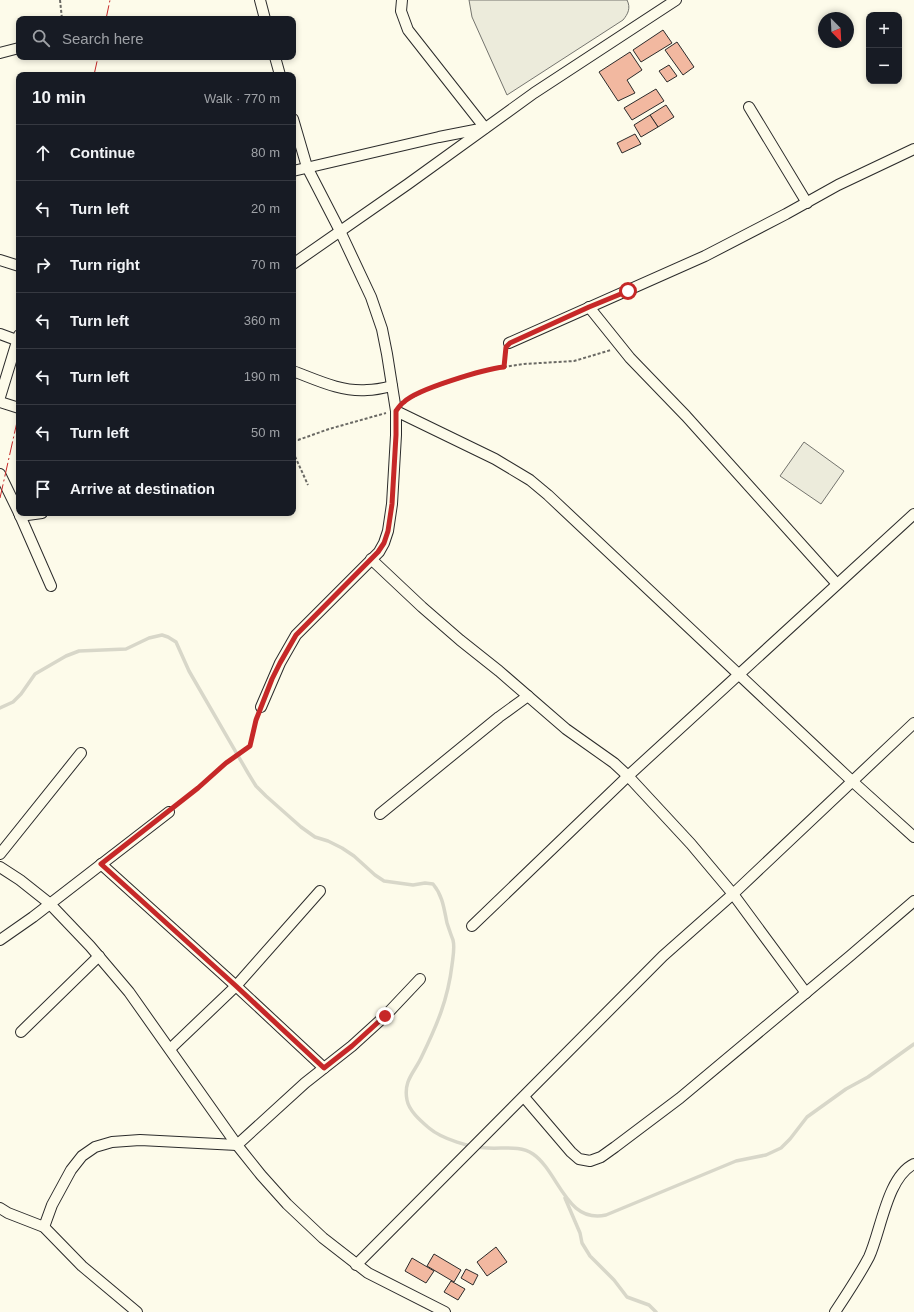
<!DOCTYPE html>
<html lang="en">
<head>
<meta charset="utf-8">
<style>
  body { margin:0; font-family:Helvetica,sans-serif; background:#20242c; color:#f1f3f6 }
  .controls { position:absolute; right:12px; top:12px; display:grid; overflow:hidden; border-radius:8px; box-shadow:0 2px 6px #0003 }
  .controls button { width:36px; height:36px; display:grid; place-items:center; padding:0; border:0; border-bottom:1px solid #363941; background:#171b24; color:#f1f3f6; font:20px sans-serif }
  .compass { position:absolute; left:818px; top:12px; width:36px; height:36px; border-radius:50%; background:#171b24; box-shadow:0 2px 6px #0003; rotate:156deg }
  .stop { position:absolute; width:12px; height:12px; margin:-9px; border:3px solid #c62828; border-radius:50%; background:#fff }
  .stop.end { background:#c62828; border-color:#fff; box-shadow:0 1px 4px #0008 }
  .list { margin:0; padding:0; list-style:none }
  h2 { display:flex; justify-content:space-between; align-items:center; height:52px; margin:0; padding:0 16px; font-size:17px }
  h2 small { font-size:13px; font-weight:400; color:#9ea1a6 }
  .list li { display:grid; grid-template-columns:26px 1fr auto; gap:12px; align-items:center; box-sizing:border-box; height:56px; padding:0 16px; border-top:1px solid #363941 }
  .list b { display:block; font-size:15px; white-space:nowrap }
  .list em { font-size:13px; font-style:normal; color:#9ea1a6 }
  .icon { flex:none; width:22px; height:22px; fill:none; stroke:currentColor; stroke-width:2; stroke-linecap:round; stroke-linejoin:round }
  .map { position:relative; flex:none; width:914px; height:1312px; overflow:hidden }
  .search { position:absolute; background:#171b24; box-shadow:0 2px 6px #0003; left:16px; top:16px; width:280px; height:44px; display:flex; align-items:center; gap:10px; box-sizing:border-box; padding:0 14px; border-radius:8px; color:#9ea1a6; font-size:15px }
  .panel { position:absolute; background:#171b24; box-shadow:0 2px 6px #0003; left:16px; top:72px; width:280px; height:444px; border-radius:8px }
  .map>svg:first-child { display:block }
</style>
</head>
<body>
<div class="map">
<svg width="914" height="1312" viewBox="0 0 914 1312">
  <rect width="100%" height="100%" fill="#fdfbea"/>
  <g fill="#ecebdb" stroke="#74746e">
    <path d="M469,0H627C631,8 628,14 623,20L507,95L472,17Z"/>
    <polygon points="804,442 844,471 821,504 780,476"/>
  </g>
  <g fill="none" stroke-linecap="round" stroke-linejoin="round">
    <g stroke="#d8d7c9" stroke-width="3.5">
      <path d="M0,708L13,702L21,694L35,674L66,656L79,651L126,649L149,638L162,635L168,637L176,642L189,671L248,773L256,786L266,796L301,827L315,837L328,841L342,848L354,856L375,875L384,881L413,885L425,883L433,884C443,896 444,909 447,923C449,929 451,935 453,940C455,948 453,957 452,965C448,999 437,1025 422,1056C415,1072 403,1080 407,1100C409,1111 421,1121 429,1128C442,1139 471,1148 488,1148C503,1149 520,1145 533,1154C559,1172 566,1224 606,1215L736,1161L766,1155L781,1148L790,1139L807,1117L846,1089L868,1077L914,1044"/>
      <polyline points="565,1198 580,1233 582,1243 590,1256 614,1280 627,1297 649,1305 656,1312"/>
    </g>
  </g>
  <g fill="#f2b8a0" stroke="#2b2b2b">
    <polygon points="663,30 672,43 641,62 633,50"/>
    <polygon points="677,42 694,67 683,75 665,50"/>
    <polygon points="630,52 642,70 627,80 635,93 618,101 599,72"/>
    <polygon points="669,65 677,76 667,82 659,71"/>
    <polygon points="656,89 664,101 632,120 624,108"/>
    <polygon points="666,105 674,117 658,127 650,115"/>
    <polygon points="650,115 658,127 641,137 634,125"/>
    <polygon points="635,134 641,144 622,153 617,143"/>
    <polygon points="496,1247 507,1262 487,1276 477,1262"/>
    <polygon points="434,1254 461,1270 454,1282 427,1266"/>
    <polygon points="412,1258 434,1271 426,1283 405,1271"/>
    <polygon points="466,1269 478,1275 473,1285 461,1278"/>
    <polygon points="451,1281 465,1289 458,1300 444,1292"/>
  </g>
  <g fill="none" stroke-linecap="round" stroke-linejoin="round">
    <g stroke="#2b2b2b" stroke-width="12">
      <g id="minor">
        <polyline points="260,0 265,19"/>
        <polyline points="0,53 19,48"/>
        <polyline points="275,57 280,75"/>
        <polyline points="749,107 807,203"/>
        <polyline points="293,171 439,137 485,128 408,30 401,11 402,0"/>
        <polyline points="0,260 19,266"/>
        <polyline points="293,264 408,184 534,93 676,0"/>
        <polyline points="589,307 630,358 686,416 837,584"/>
        <polyline points="0,334 19,341"/>
        <polyline points="509,343 705,256 786,214 838,185 914,149"/>
        <path d="M293,371C317,380 341,392 367,390C375,390 384,388 392,386"/>
        <polyline points="0,397 19,335"/>
        <polyline points="0,402 19,408"/>
        <polyline points="396,411 495,459 530,480 548,495 852,781 914,837"/>
        <polyline points="0,474 19,513"/>
        <polyline points="19,513 51,586"/>
        <polyline points="20,516 42,513"/>
        <polyline points="371,559 422,607 460,640 499,671 566,729 614,763 628,776 691,844 733,894 806,993"/>
        <polyline points="261,707 280,663 296,635 379,552 384,543 388,531 392,504 396,435 396,411 387,354 382,329 371,297 340,231 307,167 293,119"/>
        <polyline points="380,814 499,717 528,696"/>
        <polyline points="0,854 81,753"/>
        <polyline points="101,864 236,986 324,1068"/>
        <polyline points="0,867 20,880 49,903 90,946 129,992 237,1145 261,1175 287,1204 323,1238 368,1273 445,1312"/>
        <polyline points="472,926 628,776 914,514"/>
        <polyline points="0,940 33,917 169,812"/>
        <polyline points="21,1032 99,956"/>
        <polyline points="170,1049 236,986 320,891"/>
        <polyline points="524,1097 571,1152 579,1159 590,1161 601,1157 615,1147 680,1098 850,956 914,901"/>
        <polyline points="0,1208 8,1213 44,1227 82,1266 137,1312"/>
        <polyline points="44,1227 52,1205 71,1170 82,1156 95,1147 112,1142 140,1140 237,1145 305,1083 352,1046 385,1016 420,979"/>
        <polyline points="356,1265 663,956 733,894 914,723"/>
        <path d="M835,1312C847,1294 859,1276 869,1257C881,1231 887,1177 914,1164"/>
      </g>
    </g>
    <g stroke="#6a6964" stroke-width="2" stroke-dasharray="3 2" stroke-linecap="butt">
      <polyline points="60,0 62,19"/>
      <polyline points="504,366 505,351"/>
      <polyline points="405,401 427,390 467,376 497,368 524,364 574,361 611,350"/>
      <polyline points="293,439 298,440 329,429 386,413"/>
      <polyline points="293,452 308,485"/>
      <polyline points="176,806 198,788 226,763 250,746 258,715"/>
    </g>
    <use href="#minor" stroke="#fdfbea" stroke-width="10"/>
    <g stroke="#c62828" stroke-width="1" stroke-dasharray="14 3 2 3" stroke-linecap="butt">
      <polyline points="106,19 110,0"/>
      <polyline points="94,75 98,57"/>
      <polyline points="0,498 19,413"/>
    </g>
  </g>
  <g fill="none" stroke-linecap="round" stroke-linejoin="round">
    <path stroke="#c62828" stroke-width="5" d="M385,1016L352,1046L324,1068L236,986L101,864L198,788L226,763L250,746L256,720L272,679L280,663L296,635L378,552L384,543L388,531L392,504L396,435V411C398,408 401,404 404,402C417,389 485,369 504,367L506,347L510,343L589,307L628,291"/>
  </g>
</svg>
<div class="controls">
<button>+</button>
<button>−</button>
</div>
<svg class="compass" viewBox="-18 -18 36 36"><path d="M0-13l5 13h-10z" fill="#e53935"/><path d="M0 13l5-13h-10z" fill="#9ea1a6"/></svg>
<div class="stop" style="left:628px;top:291px"></div>
<div class="stop end" style="left:385px;top:1016px"></div>
<div class="search"><svg class="icon" aria-label="search" viewBox="0 0 24 24"><circle cx="10" cy="10" r="6"/><path d="M15 15l6 6"/></svg>Search here</div>
<section class="panel">
<h2>10 min<small>Walk · 770 m</small></h2>
<ul class="list">
<li><svg class="icon" aria-label="ahead" viewBox="0 0 24 24"><path d="M12 20V5M6 11l6-6 6 6"/></svg><div><b>Continue</b></div><em>80 m</em></li>
<li><svg class="icon" aria-label="left" viewBox="0 0 24 24"><path d="M17 20v-9H6M10 6l-5 5 5 5"/></svg><div><b>Turn left</b></div><em>20 m</em></li>
<li><svg class="icon" aria-label="right" viewBox="0 0 24 24"><path d="M7 20v-9h11M14 6l5 5-5 5"/></svg><div><b>Turn right</b></div><em>70 m</em></li>
<li><svg class="icon" aria-label="left" viewBox="0 0 24 24"><path d="M17 20v-9H6M10 6l-5 5 5 5"/></svg><div><b>Turn left</b></div><em>360 m</em></li>
<li><svg class="icon" aria-label="left" viewBox="0 0 24 24"><path d="M17 20v-9H6M10 6l-5 5 5 5"/></svg><div><b>Turn left</b></div><em>190 m</em></li>
<li><svg class="icon" aria-label="left" viewBox="0 0 24 24"><path d="M17 20v-9H6M10 6l-5 5 5 5"/></svg><div><b>Turn left</b></div><em>50 m</em></li>
<li><svg class="icon" aria-label="arrive" viewBox="0 0 24 24"><path d="M6 21V4h12l-3 4 3 4H6"/></svg><div><b>Arrive at destination</b></div></li>
</ul>
</section>
</div>
</body>
</html>
